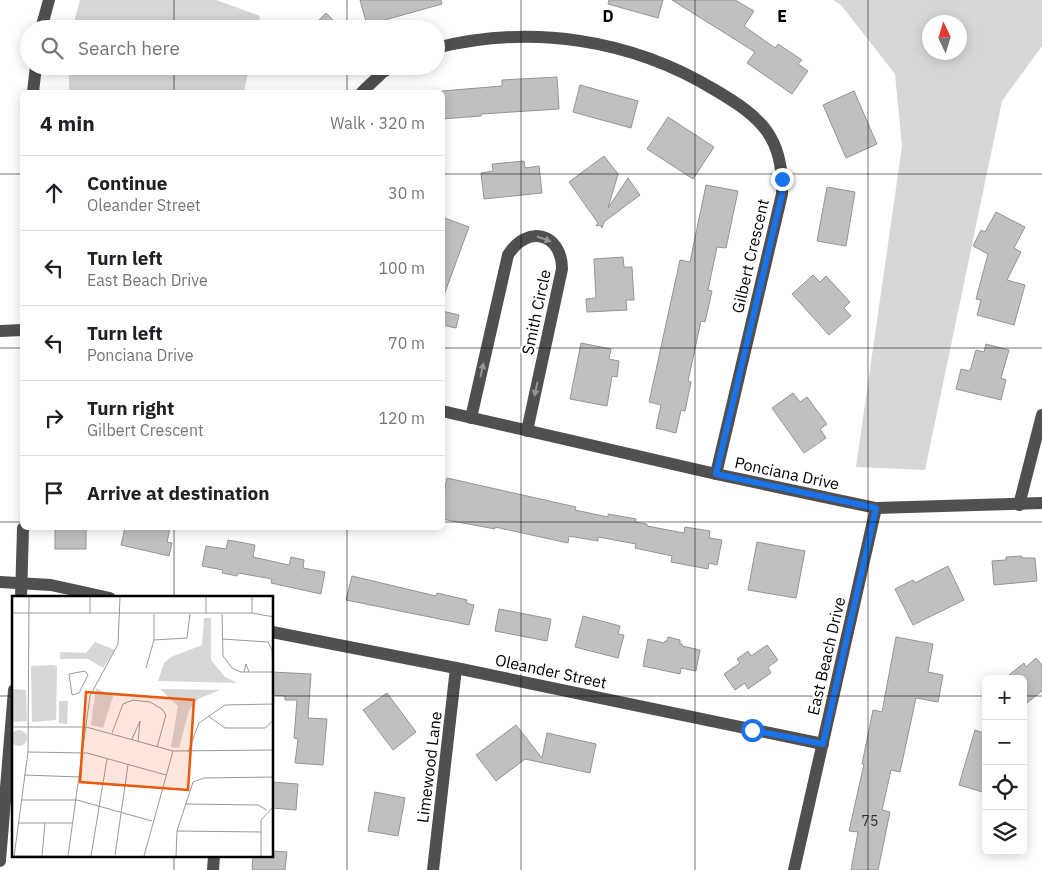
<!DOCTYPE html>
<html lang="en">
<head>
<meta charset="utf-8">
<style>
  body { margin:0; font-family:"IBM Plex Sans",sans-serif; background:#f6f6f6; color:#202124 }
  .controls { position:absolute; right:15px; bottom:15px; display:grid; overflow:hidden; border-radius:8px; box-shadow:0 2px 12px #0003 }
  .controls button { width:45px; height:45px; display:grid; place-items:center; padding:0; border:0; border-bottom:1px solid #e0e0e0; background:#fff; color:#202124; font:25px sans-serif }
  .compass { position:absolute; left:922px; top:15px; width:45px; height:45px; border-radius:50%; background:#fff; box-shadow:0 2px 12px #0003; rotate:356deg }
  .stop { position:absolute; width:15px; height:15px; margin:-11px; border:4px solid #1a73e8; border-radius:50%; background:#fff }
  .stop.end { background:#1a73e8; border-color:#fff; box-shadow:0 1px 5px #0008 }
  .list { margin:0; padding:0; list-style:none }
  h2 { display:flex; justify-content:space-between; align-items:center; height:65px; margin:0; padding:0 20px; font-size:21px }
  h2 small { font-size:16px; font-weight:400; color:#757577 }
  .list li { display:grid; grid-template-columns:32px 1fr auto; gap:15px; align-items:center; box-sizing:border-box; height:75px; padding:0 20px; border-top:1px solid #e0e0e0 }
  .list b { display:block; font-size:19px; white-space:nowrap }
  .list p { margin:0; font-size:16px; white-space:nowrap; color:#757577 }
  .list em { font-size:16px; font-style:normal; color:#757577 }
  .icon { flex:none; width:28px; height:28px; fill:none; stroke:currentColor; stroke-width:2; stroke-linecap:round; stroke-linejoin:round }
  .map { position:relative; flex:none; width:1042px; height:870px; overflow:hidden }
  .search { position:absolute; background:#fff; box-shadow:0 2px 12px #0003; left:20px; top:20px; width:425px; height:55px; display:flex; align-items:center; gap:12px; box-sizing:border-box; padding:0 18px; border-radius:28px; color:#757577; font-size:19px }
  .panel { position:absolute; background:#fff; box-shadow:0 2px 12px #0003; left:20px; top:90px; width:425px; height:440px; border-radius:8px }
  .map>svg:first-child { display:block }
</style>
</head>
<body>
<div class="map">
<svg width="1042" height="870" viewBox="0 0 1042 870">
  <rect width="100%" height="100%" fill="#fff"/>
  <g fill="#d7d7d7" fill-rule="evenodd">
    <polygon points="80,0 216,0 260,16 257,29 72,29"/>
    <path d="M833,0H1042V46L1002,101L925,470L856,467L902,146L895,74L841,5ZM930,22H960V52H930Z"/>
    <polygon points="69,66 249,66 244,92 69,92"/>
  </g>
  <g fill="#c0c0c0" stroke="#949494">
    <polygon points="360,0 441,0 442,4 367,25"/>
    <polygon points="609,0 663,0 658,18 608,4"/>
    <polygon points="672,0 735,0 754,11 744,26 775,48 778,44 802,60 798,64 808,71 792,94 747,63 755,52"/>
    <polygon points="326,13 342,29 310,29"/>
    <polygon points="557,77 559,109 481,114 481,116 442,119 442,91 502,86 502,80"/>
    <polygon points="580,85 638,101 631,128 573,112"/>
    <polygon points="854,91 877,144 846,158 823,105"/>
    <polygon points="668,117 714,147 693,179 647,149"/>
    <polygon points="604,156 618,174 608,208 628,178 640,195 604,222 602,228 600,225 596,226 598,223 569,182"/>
    <polygon points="524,161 525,168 539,166 542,193 484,199 481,173 493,171 492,164"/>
    <polygon points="706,185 738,191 726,248 717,247 708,290 712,291 705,322 701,321 688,381 691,382 685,411 681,410 676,433 656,428 661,405 649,402 680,260 690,262"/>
    <polygon points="827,187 855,192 846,246 817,241"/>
    <polygon points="996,212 1025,227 1014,248 1021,252 1007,280 1025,285 1014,325 977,315 981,300 976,299 988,254 973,246 981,230 985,232"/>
    <polygon points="442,217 469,227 444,295 442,295"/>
    <polygon points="623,257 624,267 632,267 634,300 626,300 627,310 587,312 586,299 596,298 594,259"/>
    <polygon points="813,275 820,282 826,276 850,302 844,308 851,316 829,335 792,294"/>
    <polygon points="442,311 459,315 456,328 442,325"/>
    <polygon points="581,343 611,349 609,359 619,361 617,377 612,376 607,406 570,399"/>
    <polygon points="986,344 1009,350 1001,378 1006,380 1001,400 956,389 961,369 970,371 976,350 984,352"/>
    <polygon points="793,393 800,402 807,397 827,424 820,429 826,438 804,453 772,408"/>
    <polygon points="447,478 576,507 575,510 608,517 608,514 636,519 635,522 647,524 647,526 684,533 685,527 710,531 709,538 722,540 717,565 709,563 708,569 671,562 672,556 635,548 636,544 598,537 598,541 569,536 568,543 495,527 495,529 442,519 442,501"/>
    <rect x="55" y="528" width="31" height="21"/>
    <polygon points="125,528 170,528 167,542 172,543 169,556 121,545"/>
    <polygon points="228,540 255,545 253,557 289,565 291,557 304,560 303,568 325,572 321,594 271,583 272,579 238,573 237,576 222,573 223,570 202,566 206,546 226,549"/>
    <polygon points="757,542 805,551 796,598 748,590"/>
    <polygon points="1022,556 1022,558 1035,558 1037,581 994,585 992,561 1006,560 1006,557"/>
    <polygon points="948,566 964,600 913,625 895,589 913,580 915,583"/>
    <polygon points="352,576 436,596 437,593 467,600 466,603 474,605 469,625 346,600"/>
    <polygon points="499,609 551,619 547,641 495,631"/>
    <polygon points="583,616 620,626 618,634 624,635 618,658 575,647"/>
    <polygon points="668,637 680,640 680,644 682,644 682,646 700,650 696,671 681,668 680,674 643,666 648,639 664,643 665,641 667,641"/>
    <polygon points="896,637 933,644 928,672 943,675 938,702 916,698 900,772 891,770 882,810 890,812 878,870 851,870 858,832 849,831 864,764 862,764 873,710 882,712"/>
    <polygon points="767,645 778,660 768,667 771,673 748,689 745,683 735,690 724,674 740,663 737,659 748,651 751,656"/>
    <polygon points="1036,658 1042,665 1042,691 1023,706 1023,679 1004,679 1024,663 1026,667"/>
    <polygon points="272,672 311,674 308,718 327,719 323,765 295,763 298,739 294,738 297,700 285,700 285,696 272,695"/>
    <polygon points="387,693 416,732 393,750 363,710"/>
    <polygon points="516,725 542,758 547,733 596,744 590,773 525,759 496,781 476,755"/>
    <polygon points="975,730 986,734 986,793 959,785"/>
    <polygon points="272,782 298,784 296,810 272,808"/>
    <polygon points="375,792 405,798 398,836 368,831"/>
    <polygon points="272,851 287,852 285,870 252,870 253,856 272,856"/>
  </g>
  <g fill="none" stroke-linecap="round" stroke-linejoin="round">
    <g stroke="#505050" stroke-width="12">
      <polyline points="41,29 49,0"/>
      <path d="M436,48C531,24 631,39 715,90C761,117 784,137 782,194L716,474"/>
      <polyline points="33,92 36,66"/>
      <polyline points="362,92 383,72 393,66"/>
      <polyline points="0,331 22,330"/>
      <polyline points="442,411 716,474 876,508 1042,503"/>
      <path d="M471,418L508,255C527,224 562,233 562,269L527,431"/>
      <polyline points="1019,505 1042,415"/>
      <polyline points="0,582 51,585 110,598"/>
      <polyline points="21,598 23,528"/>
      <polyline points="272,632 456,668 823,744"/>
      <polyline points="0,861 14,690"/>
      <polyline points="213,870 214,856"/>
      <polyline points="433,870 456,668"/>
      <polyline points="794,870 876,508"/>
    </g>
  </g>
  <defs><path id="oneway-solid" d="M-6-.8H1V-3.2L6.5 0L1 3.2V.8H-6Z" transform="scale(1.25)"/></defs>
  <g fill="#969696">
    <use href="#oneway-solid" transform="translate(544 239) rotate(19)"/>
    <use href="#oneway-solid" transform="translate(482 370) rotate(-77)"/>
    <use href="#oneway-solid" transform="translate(536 389) rotate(102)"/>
  </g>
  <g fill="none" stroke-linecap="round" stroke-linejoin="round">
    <polyline stroke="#1a73e8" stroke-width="6" points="752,730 823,744 876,508 716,474 782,194 782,179"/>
  </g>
  <path fill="none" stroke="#000" stroke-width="1" stroke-opacity="0.55" d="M174,0V29M347,0V29M521,0V870M695,0V870M868,0V870M174,66V92M347,66V92M0,174H22M442,174H1042M0,348H22M442,348H1042M0,522H22M442,522H1042M174,528V598M347,528V870M0,696H14M272,696H986M1023,696H1042M174,856V870"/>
  <g text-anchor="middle" stroke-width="5" stroke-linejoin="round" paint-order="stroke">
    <g font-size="14" fill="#303030">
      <text x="870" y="826">75</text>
    </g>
    <g font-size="16" fill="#000" stroke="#fff">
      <text transform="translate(750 256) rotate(-77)" y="6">Gilbert Crescent</text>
      <text transform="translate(536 312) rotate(-78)" y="6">Smith Circle</text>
      <text transform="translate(787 473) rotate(12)" y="6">Ponciana Drive</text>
      <text transform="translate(826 656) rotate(-77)" y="6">East Beach Drive</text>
      <text transform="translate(551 671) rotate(12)" y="6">Oleander Street</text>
      <text transform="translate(429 767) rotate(-83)" y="6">Limewood Lane</text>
    </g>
  </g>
  <g transform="translate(12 596)">
    <rect width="261" height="261" fill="#fff"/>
    <path d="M192,22H199V64L213,81L226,87L146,85L152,67L159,61L190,49ZM83,46L103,54L91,72L76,63H48V56L74,57ZM40,69L45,70L44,124L20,126L19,70ZM84,92L101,100L91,132L79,129ZM0,93L14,94L15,125L0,126ZM148,93L208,94L186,103L177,114L167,152L159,151L166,110ZM47,105H56L55,128L47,127ZM-1 142a8 8 0 1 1 16 0a8 8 0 1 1-16 0Z" fill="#d7d7d7"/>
    <path fill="none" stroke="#999" stroke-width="1" d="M78,1V17M0,17H240L262,21M194,17V1M240,17V1M210,18L211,60L220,72L229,76H262M210,43L256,46L260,54L261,76M142,44L175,42L178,18M134,72L142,44V18M73,75L76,79L67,97L60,99L57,78ZM232,76L234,68L237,76M196,120L213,132H253L262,124M0,131H74L161,155L262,154M100,137L111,108L121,104L138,106L150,113L154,119L145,151M120,143L128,125L126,145M16,156L75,157L154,179M176,156L187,127L213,109L262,108M12,179L68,181M9,204H65L140,225M173,208L246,209L255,214M6,227H60M165,235L249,236M103,259L116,169M2,260L213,261M30,260L33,227M56,260L78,100L106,48L108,1M79,260L95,163M132,260L161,155M164,260L165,235L181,186L192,182L262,181M2,261L16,156L17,1M249,261V224L262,210"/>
    <path fill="#e8590c" fill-opacity="0.15" stroke="#e8590c" stroke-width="2.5" d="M74,96L182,104L176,194L68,186Z"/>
    <rect width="261" height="261" fill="none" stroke="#000" stroke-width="2.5"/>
  </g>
  <g font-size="16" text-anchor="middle" font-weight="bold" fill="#000" stroke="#fff" stroke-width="5" stroke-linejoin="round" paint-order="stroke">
    <text x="608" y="22">D</text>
    <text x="782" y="22">E</text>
  </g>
</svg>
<div class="controls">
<button>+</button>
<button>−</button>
<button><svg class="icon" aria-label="locate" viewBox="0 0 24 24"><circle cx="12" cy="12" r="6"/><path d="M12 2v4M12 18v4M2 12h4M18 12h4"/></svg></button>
<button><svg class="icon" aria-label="layers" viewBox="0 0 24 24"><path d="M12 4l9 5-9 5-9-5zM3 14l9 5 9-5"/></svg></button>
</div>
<svg class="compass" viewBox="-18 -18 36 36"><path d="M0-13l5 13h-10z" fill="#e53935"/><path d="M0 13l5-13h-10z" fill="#757577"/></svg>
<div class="stop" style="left:752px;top:730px"></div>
<div class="stop end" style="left:782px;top:179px"></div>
<div class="search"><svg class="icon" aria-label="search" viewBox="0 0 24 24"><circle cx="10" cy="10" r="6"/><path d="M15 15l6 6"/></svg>Search here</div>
<section class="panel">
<h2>4 min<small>Walk · 320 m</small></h2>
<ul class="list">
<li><svg class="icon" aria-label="ahead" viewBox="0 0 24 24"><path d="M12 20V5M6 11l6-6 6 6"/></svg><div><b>Continue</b><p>Oleander Street</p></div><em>30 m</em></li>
<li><svg class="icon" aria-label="left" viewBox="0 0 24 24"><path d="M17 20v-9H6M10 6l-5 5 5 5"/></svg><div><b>Turn left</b><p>East Beach Drive</p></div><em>100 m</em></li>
<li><svg class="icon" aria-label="left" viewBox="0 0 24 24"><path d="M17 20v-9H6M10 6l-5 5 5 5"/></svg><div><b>Turn left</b><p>Ponciana Drive</p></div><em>70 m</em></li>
<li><svg class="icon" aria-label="right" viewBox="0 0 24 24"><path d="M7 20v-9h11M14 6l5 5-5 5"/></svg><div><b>Turn right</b><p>Gilbert Crescent</p></div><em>120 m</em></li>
<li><svg class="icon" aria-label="arrive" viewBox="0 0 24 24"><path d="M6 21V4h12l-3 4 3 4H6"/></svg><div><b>Arrive at destination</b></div></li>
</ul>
</section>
</div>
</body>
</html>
